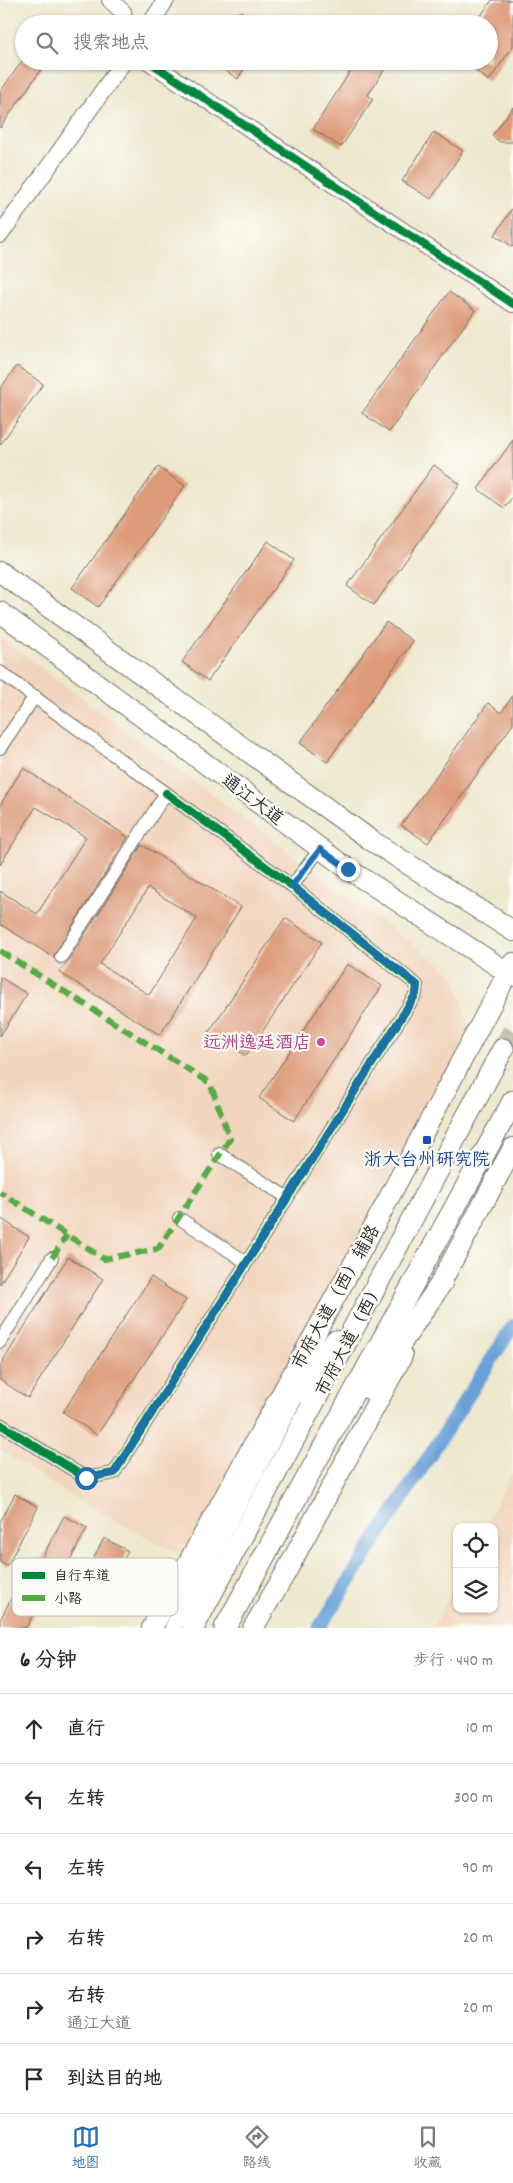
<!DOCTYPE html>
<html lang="zh">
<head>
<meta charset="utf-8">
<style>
  body { margin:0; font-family:Dekko,"LXGW WenKai TC",sans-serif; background:#f2f2f3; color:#2b2b33 }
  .controls { position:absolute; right:15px; bottom:15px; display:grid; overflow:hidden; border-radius:10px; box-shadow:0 1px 4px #0004 }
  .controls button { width:45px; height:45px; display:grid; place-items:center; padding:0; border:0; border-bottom:1px solid #e1e1e2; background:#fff; color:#2b2b33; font:25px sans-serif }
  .stop { position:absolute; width:15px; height:15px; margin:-11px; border:4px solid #1f6fb2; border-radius:50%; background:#fff }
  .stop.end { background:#1f6fb2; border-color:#fff; box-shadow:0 1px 5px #0008 }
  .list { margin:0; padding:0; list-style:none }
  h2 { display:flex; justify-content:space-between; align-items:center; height:65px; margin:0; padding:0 20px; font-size:21px }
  h2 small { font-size:16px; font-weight:400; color:#7c7c81 }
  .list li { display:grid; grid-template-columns:32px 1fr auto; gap:15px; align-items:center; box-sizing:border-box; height:70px; padding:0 20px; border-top:1px solid #e1e1e2 }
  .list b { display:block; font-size:19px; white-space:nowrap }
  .list p { margin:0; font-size:16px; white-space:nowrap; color:#7c7c81 }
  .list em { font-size:16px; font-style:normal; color:#7c7c81 }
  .icon { flex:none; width:28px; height:28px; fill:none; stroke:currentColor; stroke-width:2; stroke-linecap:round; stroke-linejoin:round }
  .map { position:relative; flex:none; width:513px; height:1628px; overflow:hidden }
  .search { position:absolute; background:#fff; box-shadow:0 1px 4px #0004; left:15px; right:15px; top:15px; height:55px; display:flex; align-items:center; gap:12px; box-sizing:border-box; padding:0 18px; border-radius:28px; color:#7c7c81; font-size:19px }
  .sheet { height:485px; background:#fff }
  nav { display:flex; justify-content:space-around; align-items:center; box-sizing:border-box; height:70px; border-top:1px solid #e1e1e2; background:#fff; font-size:14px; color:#7c7c81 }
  nav a { display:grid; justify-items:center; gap:2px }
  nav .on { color:#1f6fb2 }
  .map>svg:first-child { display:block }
</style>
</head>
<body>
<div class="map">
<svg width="513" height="1628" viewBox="0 0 513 1628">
  <rect width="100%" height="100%" fill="#fdfcf7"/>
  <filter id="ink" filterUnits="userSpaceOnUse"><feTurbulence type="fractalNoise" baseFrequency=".02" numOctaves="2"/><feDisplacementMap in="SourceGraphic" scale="10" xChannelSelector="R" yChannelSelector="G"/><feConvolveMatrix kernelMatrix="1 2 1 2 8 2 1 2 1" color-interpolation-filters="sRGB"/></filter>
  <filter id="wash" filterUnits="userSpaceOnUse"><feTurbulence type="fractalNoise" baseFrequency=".0096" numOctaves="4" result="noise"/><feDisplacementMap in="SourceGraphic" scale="20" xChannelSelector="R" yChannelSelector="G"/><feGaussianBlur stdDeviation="1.12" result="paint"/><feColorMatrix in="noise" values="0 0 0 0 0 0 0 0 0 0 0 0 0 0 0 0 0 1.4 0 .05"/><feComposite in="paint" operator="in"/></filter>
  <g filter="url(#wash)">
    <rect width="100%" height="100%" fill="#eee8ce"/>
    <g fill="#f2d5be">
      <polygon points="0,637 455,976 470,1030 185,1557 79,1501 0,1450"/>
      <polygon points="513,1470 513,1628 433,1628 457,1580 457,1609 494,1609 494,1527 484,1527"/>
    </g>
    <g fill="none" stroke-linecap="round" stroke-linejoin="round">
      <polyline stroke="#69a1d8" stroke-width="14" points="319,1628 513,1326"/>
    </g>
    <g id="blocks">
      <g fill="#dd9b7a" fill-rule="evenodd">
        <polygon points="492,0 513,0 513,46 489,81 462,61 489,61 489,24 475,24"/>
        <polygon points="241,11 260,24 233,24"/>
        <polygon points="22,61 47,61 0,128 0,92"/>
        <polygon points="211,61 249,61 238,79"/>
        <polygon points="357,61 390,61 368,95 373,99 341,147 313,129"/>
        <polygon points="513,107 513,142 500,142 492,136"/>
        <polygon points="434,132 463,151 431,199 402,181"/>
        <polygon points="513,207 513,247 495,235"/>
        <polygon points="449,292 475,310 389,432 362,413"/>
        <polygon points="17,366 43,384 0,445 0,389"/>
        <polygon points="513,440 513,496 504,508 478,489"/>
        <polygon points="434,465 460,484 374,605 347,586"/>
        <polygon points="158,467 185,486 98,607 72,588"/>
        <polygon points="268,541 294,560 208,681 182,662"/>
        <polygon points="386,622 413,641 327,762 300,743"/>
        <polygon points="513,695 513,724 428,843 401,825 488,703 501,713"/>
        <polygon points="23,768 128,837 53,957 0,924 0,891 37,914 86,837 36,807 0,865 0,805"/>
        <path d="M142,845L241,907L160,1035L59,972L68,961ZM148,888L197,918L149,995L100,964Z"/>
        <polygon points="285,918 322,942 246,1056 209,1032"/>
        <polygon points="347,964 382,986 294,1121 259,1098"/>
        <polygon points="0,977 27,994 0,1036"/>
        <polygon points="0,1218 29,1237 0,1284"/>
        <polygon points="68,1257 103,1279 28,1398 0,1380 0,1366"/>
        <polygon points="151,1277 186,1300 97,1435 63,1412"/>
        <polygon points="15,1494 38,1507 7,1566 0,1562 0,1522"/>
        <polygon points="64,1516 87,1528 56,1587 33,1575"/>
        <polygon points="104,1538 128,1551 97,1610 73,1597"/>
        <polygon points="14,1593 38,1605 26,1628 0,1628 0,1620"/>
      </g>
    </g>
  </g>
  <g filter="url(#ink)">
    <use href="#blocks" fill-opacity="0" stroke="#6f6d64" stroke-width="1"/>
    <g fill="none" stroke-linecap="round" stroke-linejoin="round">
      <polyline stroke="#c7c2ad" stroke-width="21" stroke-dasharray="21 11" stroke-linecap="butt" points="503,1049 513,1031"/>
      <g stroke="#6f6d64" stroke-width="14">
        <g id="minor">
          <polyline points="0,672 166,793 61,957"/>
          <polyline points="0,748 35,696"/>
          <polyline points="292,886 320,849"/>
          <polyline points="219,1154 288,1198"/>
          <polyline points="179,1218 246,1262"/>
          <polyline points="0,1342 52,1258"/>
          <polyline points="0,1424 86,1478 114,1473 416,994 417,985 292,886 166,793"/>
        </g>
      </g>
      <g stroke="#6f6d64" stroke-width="18">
        <g id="tertiary">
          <polyline points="110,0 123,12 126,24"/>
          <polyline points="150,24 166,0"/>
          <polyline points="148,61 513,304"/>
          <polyline points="0,235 124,61"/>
          <polyline points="173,1628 297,1393"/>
        </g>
      </g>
      <g stroke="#6f6d64" stroke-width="22">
        <g id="primary">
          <polyline points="0,572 372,841 513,931"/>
          <polyline points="0,612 348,869 513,976"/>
          <polyline points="433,1297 513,1148"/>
          <polyline points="152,1628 364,1245 513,963"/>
          <polyline points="253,1628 285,1574 402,1356"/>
        </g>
      </g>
      <g stroke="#6f6d64" stroke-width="23">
        <g id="trunk">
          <polyline points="370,1389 442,1282"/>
          <polyline points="297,1393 335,1341"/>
          <polyline points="193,1628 503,1049"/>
          <polyline points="225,1628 513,1101"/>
        </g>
      </g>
      <use href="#minor" stroke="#fff" stroke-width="12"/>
      <use href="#tertiary" stroke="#fff" stroke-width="16"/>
      <use href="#primary" stroke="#fff" stroke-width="20"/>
      <use href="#trunk" stroke="#fff" stroke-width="21"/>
      <g stroke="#54ab44" stroke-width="6" stroke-dasharray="12 6" stroke-linecap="butt">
        <polyline points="0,951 210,1083 230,1139 158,1249 104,1259 0,1192"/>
        <polyline points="52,1258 67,1235"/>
      </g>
      <g stroke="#fdfcf7" stroke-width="11">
        <g id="cycleway">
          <polyline points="148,61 513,304"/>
          <polyline points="0,1424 86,1478 114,1473 416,994 417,985 292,886 166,793"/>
        </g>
      </g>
      <use href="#cycleway" stroke="#00873e" stroke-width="8"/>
    </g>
  </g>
  <g fill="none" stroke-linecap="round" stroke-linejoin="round" filter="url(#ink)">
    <polyline stroke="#1f6fb2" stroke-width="6" points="86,1478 114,1473 416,994 417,984 292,886 320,849 348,869"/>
  </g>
  <circle fill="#d1479c" stroke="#fdfcf7" stroke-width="2" cx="321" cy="1042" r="5"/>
  <rect fill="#1a4fb4" stroke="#fdfcf7" stroke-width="2" x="422" y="1135" width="10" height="10" rx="2.5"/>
  <g text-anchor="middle" stroke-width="4.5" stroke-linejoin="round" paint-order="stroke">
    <g font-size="18" fill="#2b2b2b" stroke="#fdfcf7">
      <text transform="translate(253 799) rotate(37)" y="6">通江大道</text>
      <text transform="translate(335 1297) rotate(-61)" y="6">市府大道（西）辅路</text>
      <text transform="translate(349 1339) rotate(-62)" y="6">市府大道（西）</text>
    </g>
    <g font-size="18" fill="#b23c85" stroke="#fdfcf7" text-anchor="end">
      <text x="311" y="1048">远洲逸廷酒店</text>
    </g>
    <g font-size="18" fill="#164399" stroke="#fdfcf7">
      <text x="427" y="1165">浙大台州研究院</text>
    </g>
  </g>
  <rect x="12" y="1558" width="166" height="58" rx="8" fill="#fdfcf7" stroke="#bebdba" stroke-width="1"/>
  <rect x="22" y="1572" width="23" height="7" fill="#00873e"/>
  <rect x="22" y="1595" width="23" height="6" fill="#54ab44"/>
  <g font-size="14" fill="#2b2b2b">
    <text x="54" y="1580">自行车道</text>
    <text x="54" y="1603">小路</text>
  </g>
</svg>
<div class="controls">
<button><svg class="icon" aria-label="locate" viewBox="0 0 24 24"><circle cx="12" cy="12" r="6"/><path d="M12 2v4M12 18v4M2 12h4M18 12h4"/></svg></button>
<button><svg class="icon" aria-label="layers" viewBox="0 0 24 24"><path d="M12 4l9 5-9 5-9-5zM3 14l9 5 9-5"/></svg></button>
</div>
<div class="stop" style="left:86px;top:1478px"></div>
<div class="stop end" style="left:348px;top:869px"></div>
<div class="search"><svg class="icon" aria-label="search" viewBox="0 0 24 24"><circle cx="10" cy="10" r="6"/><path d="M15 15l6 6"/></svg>搜索地点</div>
</div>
<section class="sheet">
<h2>6 分钟<small>步行 · 440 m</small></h2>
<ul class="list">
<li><svg class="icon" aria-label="ahead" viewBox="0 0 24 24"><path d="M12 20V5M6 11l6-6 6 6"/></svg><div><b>直行</b></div><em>10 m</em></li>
<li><svg class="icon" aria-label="left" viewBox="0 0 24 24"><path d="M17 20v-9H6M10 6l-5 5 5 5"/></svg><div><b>左转</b></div><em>300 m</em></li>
<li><svg class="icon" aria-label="left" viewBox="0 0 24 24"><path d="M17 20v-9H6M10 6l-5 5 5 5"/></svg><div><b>左转</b></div><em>90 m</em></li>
<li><svg class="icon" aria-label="right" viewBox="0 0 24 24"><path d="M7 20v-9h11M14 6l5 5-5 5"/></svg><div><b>右转</b></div><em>20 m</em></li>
<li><svg class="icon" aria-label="right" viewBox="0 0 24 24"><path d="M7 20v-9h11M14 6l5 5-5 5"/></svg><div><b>右转</b><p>通江大道</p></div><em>20 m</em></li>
<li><svg class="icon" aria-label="arrive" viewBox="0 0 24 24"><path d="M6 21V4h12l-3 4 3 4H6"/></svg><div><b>到达目的地</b></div></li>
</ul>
</section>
<nav>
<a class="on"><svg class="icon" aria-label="map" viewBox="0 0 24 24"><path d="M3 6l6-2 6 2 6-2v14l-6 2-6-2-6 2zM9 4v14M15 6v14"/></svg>地图</a>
<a><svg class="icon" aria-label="directions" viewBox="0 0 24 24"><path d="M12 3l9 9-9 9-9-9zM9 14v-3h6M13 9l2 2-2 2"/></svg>路线</a>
<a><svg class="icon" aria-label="saved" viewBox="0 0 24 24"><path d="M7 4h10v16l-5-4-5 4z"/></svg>收藏</a>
</nav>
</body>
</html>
